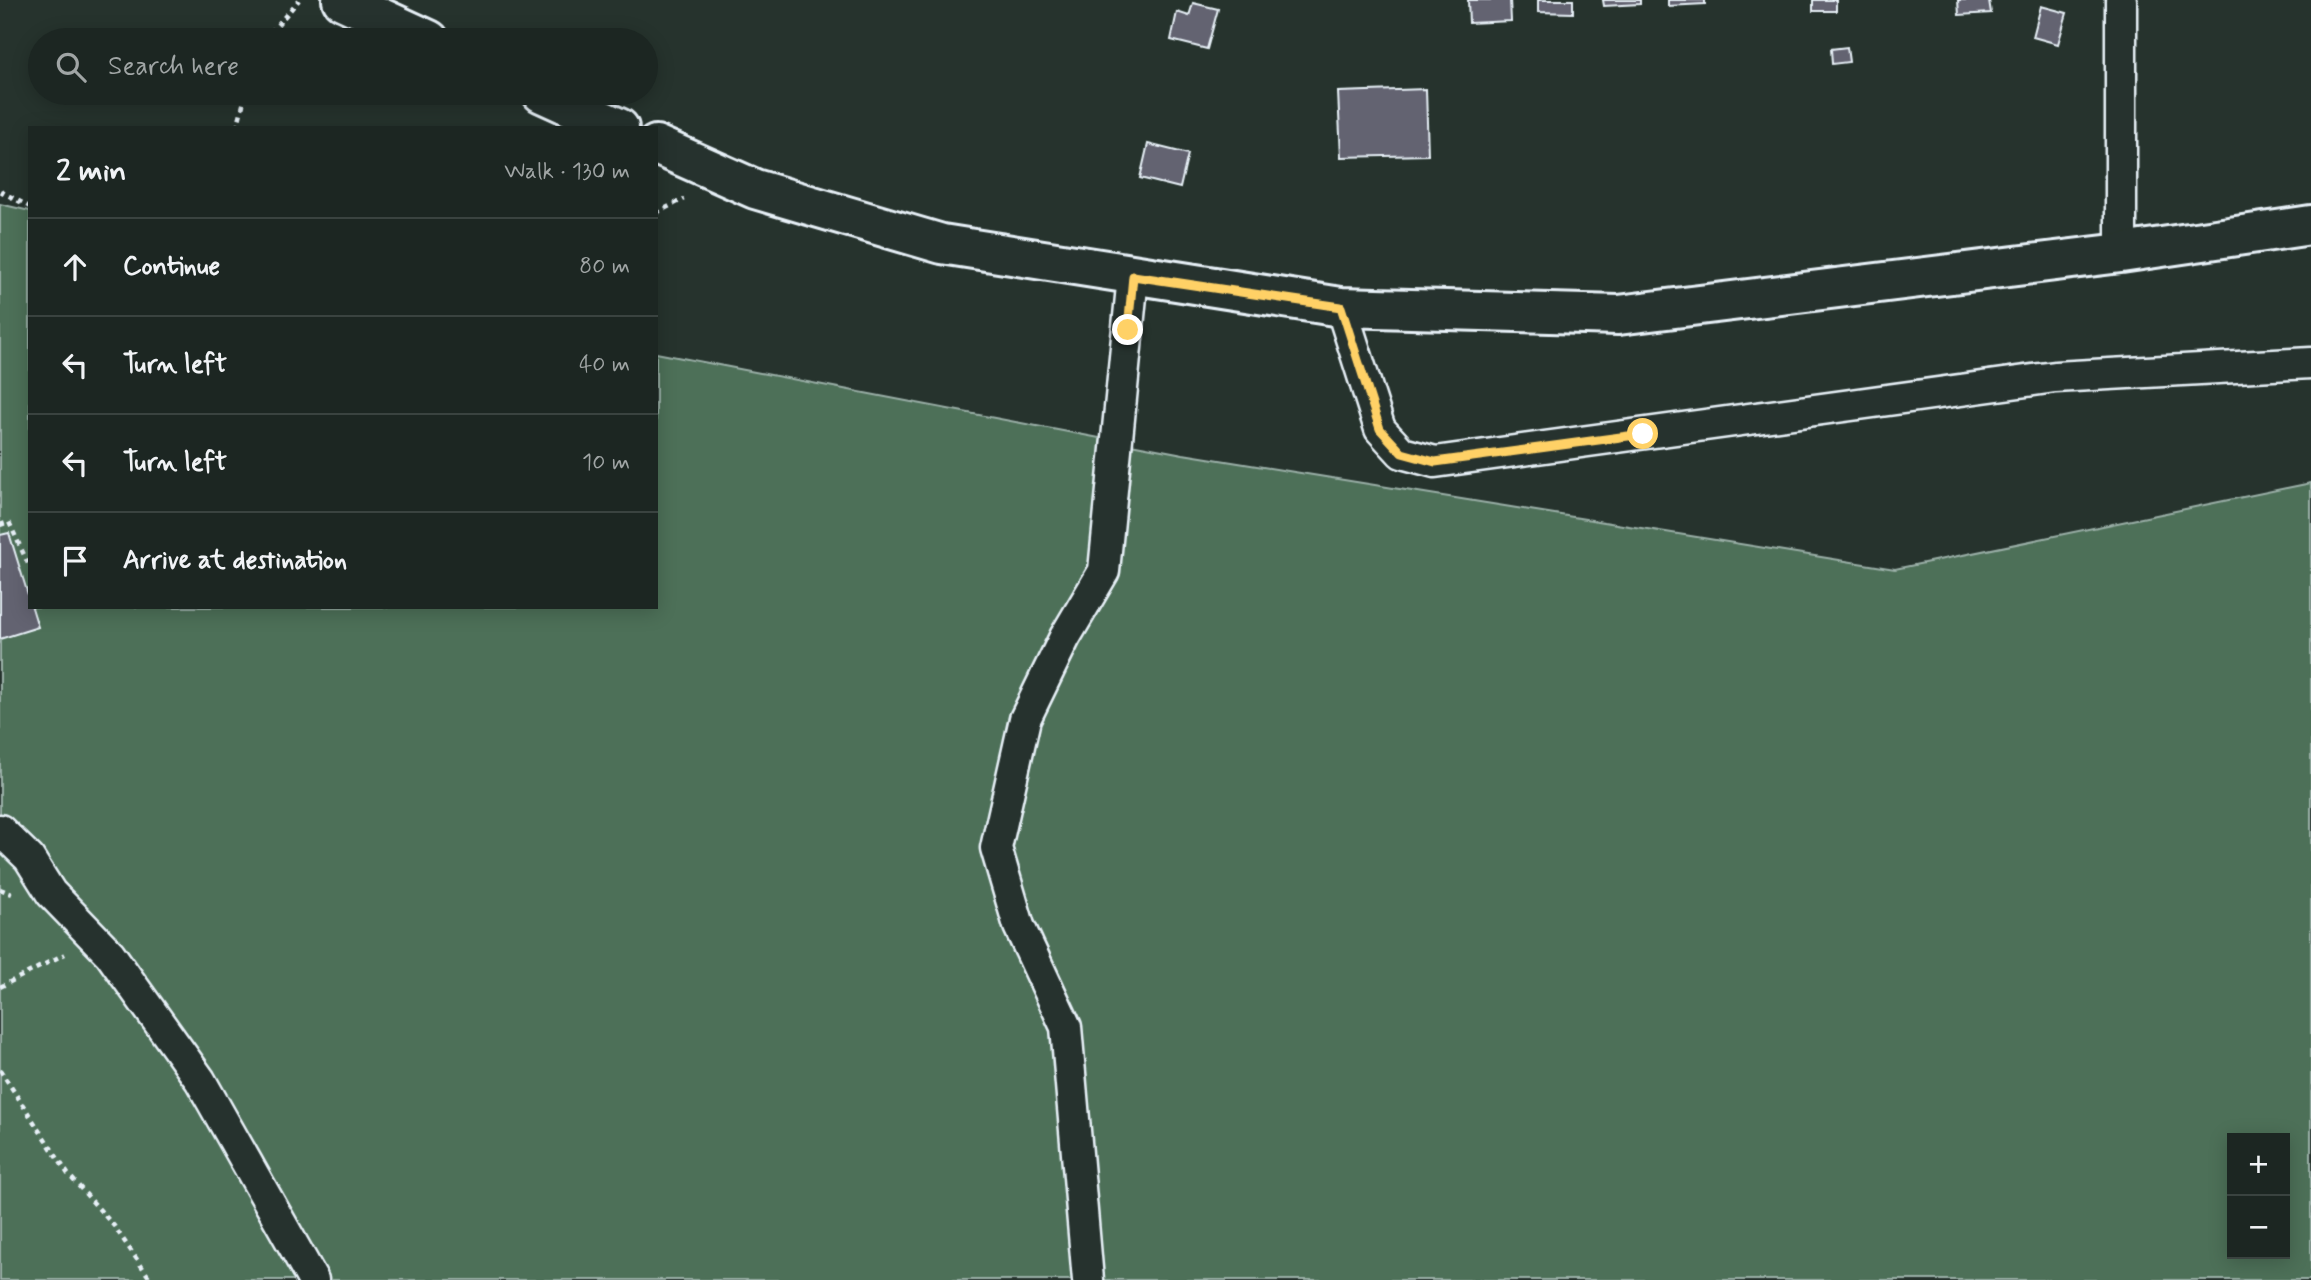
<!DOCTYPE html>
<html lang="en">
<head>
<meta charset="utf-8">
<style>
  body { margin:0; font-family:Mynerve,sans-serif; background:#252e2a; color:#f1f3f6 }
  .controls { position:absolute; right:21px; bottom:21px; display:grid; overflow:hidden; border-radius:0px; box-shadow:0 4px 18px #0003 }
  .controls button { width:63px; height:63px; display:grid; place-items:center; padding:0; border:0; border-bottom:2px solid #3a4340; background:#1c2622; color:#f1f3f6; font:35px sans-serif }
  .stop { position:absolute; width:21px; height:21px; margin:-16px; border:5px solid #ffd166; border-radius:50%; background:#fff }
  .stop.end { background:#ffd166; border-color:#fff; box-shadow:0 2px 7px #0008 }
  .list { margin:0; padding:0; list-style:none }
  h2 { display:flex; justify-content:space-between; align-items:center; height:91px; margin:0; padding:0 28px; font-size:30px }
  h2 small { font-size:23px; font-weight:400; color:#a0a5a5 }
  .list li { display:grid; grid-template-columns:46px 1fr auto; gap:21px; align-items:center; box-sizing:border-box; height:98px; padding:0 28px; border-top:2px solid #3a4340 }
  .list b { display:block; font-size:26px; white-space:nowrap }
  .list em { font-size:23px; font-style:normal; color:#a0a5a5 }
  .icon { flex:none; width:38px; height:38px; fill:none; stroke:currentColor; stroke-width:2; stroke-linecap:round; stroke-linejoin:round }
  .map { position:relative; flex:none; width:2311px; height:1280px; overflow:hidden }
  .search { position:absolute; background:#1c2622; box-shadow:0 4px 18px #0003; left:28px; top:28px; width:630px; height:77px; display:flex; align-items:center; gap:18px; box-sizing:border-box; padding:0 24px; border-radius:38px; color:#a0a5a5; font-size:26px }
  .panel { position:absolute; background:#1c2622; box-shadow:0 4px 18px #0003; left:28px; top:126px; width:630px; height:483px; border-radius:0px }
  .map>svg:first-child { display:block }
</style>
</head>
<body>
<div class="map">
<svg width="2311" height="1280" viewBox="0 0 2311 1280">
  <rect width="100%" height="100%" fill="#26332d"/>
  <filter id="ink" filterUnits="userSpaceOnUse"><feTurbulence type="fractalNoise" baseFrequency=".0143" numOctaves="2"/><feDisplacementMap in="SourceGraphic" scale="14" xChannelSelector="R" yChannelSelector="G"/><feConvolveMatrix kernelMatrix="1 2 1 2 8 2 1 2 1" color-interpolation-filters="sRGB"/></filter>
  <g filter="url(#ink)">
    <path fill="#4e6f59" stroke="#9bb0a8" stroke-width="2" fill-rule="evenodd" d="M0,204L30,211V607H656V353L1183,454L1895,569L2311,483V1280H0ZM2232,1138H2285V1254H2232Z"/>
    <g fill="#646471" stroke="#e8f1f8" stroke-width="2">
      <polygon points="1468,0 1510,0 1511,21 1469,23"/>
      <polygon points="1538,0 1573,0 1573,13 1538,12"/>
      <polygon points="1603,0 1640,0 1640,4 1604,6"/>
      <polygon points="1668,0 1705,0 1705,4 1668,6"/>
      <rect x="1813" y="0" width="23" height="11"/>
      <polygon points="1958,0 1989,0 1991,13 1959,15"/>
      <polygon points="1193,3 1218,9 1207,49 1171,40 1177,12 1189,16"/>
      <polygon points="2041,6 2067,13 2058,44 2033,37"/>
      <polygon points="1847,47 1849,62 1832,64 1831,49"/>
      <polygon points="1426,89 1428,155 1341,157 1338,92"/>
      <polygon points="1148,144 1188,154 1180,188 1140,178"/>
      <polygon points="9,533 38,627 0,639 0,535"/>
    </g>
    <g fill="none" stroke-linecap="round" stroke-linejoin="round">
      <g stroke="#e8f1f8" stroke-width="35">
        <g id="minor">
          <polyline points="2121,253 2121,0"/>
          <polyline points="1341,307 1380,429 1402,453 1435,462 2055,377 2311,363"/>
          <polyline points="0,830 29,858 51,893 110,954 200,1080 313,1280"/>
          <polyline points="1088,1280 1066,1027 1019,926 996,848 1025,719 1065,637 1104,571 1133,276"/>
        </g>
      </g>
      <g stroke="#e8f1f8" stroke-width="44">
        <g id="secondary">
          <polyline points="342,0 429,40"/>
          <polyline points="542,93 619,128"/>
          <polyline points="656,145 755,189 942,244 1341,307 1618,315 2121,253 2311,225"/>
        </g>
      </g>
      <g stroke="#e8f1f8" stroke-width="4.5" stroke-dasharray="5 5" stroke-linecap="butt">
        <polyline points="264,40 299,0"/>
        <polyline points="237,128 246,93"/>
        <polyline points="0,191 30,207"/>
        <polyline points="656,213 684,199"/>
        <polyline points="0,525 9,522 30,568"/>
        <polyline points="0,889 12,894"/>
        <polyline points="0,987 65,954"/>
        <polyline points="0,1070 68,1174 114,1226 151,1280"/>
      </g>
      <use href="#minor" stroke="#26332d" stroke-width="30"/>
      <use href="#secondary" stroke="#26332d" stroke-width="38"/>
    </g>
  </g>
  <g fill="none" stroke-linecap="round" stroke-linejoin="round" filter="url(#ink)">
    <polyline stroke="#ffd166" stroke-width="9" points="1128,330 1133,276 1341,307 1380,429 1402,453 1435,462 1643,434"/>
  </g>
</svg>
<div class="controls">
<button>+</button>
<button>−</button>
</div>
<div class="stop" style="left:1643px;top:434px"></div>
<div class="stop end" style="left:1128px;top:330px"></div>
<div class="search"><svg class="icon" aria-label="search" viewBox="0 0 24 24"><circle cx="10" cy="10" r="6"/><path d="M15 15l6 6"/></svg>Search here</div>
<section class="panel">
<h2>2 min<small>Walk · 130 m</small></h2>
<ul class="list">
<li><svg class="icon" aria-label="ahead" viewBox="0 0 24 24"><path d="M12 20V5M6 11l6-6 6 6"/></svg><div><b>Continue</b></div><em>80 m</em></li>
<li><svg class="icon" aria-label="left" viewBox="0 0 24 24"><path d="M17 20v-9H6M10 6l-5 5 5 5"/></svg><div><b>Turn left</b></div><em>40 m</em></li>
<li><svg class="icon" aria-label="left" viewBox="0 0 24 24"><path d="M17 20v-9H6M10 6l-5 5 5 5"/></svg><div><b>Turn left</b></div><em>10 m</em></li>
<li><svg class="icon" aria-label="arrive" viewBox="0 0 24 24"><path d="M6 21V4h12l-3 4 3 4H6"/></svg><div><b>Arrive at destination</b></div></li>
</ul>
</section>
</div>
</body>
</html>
